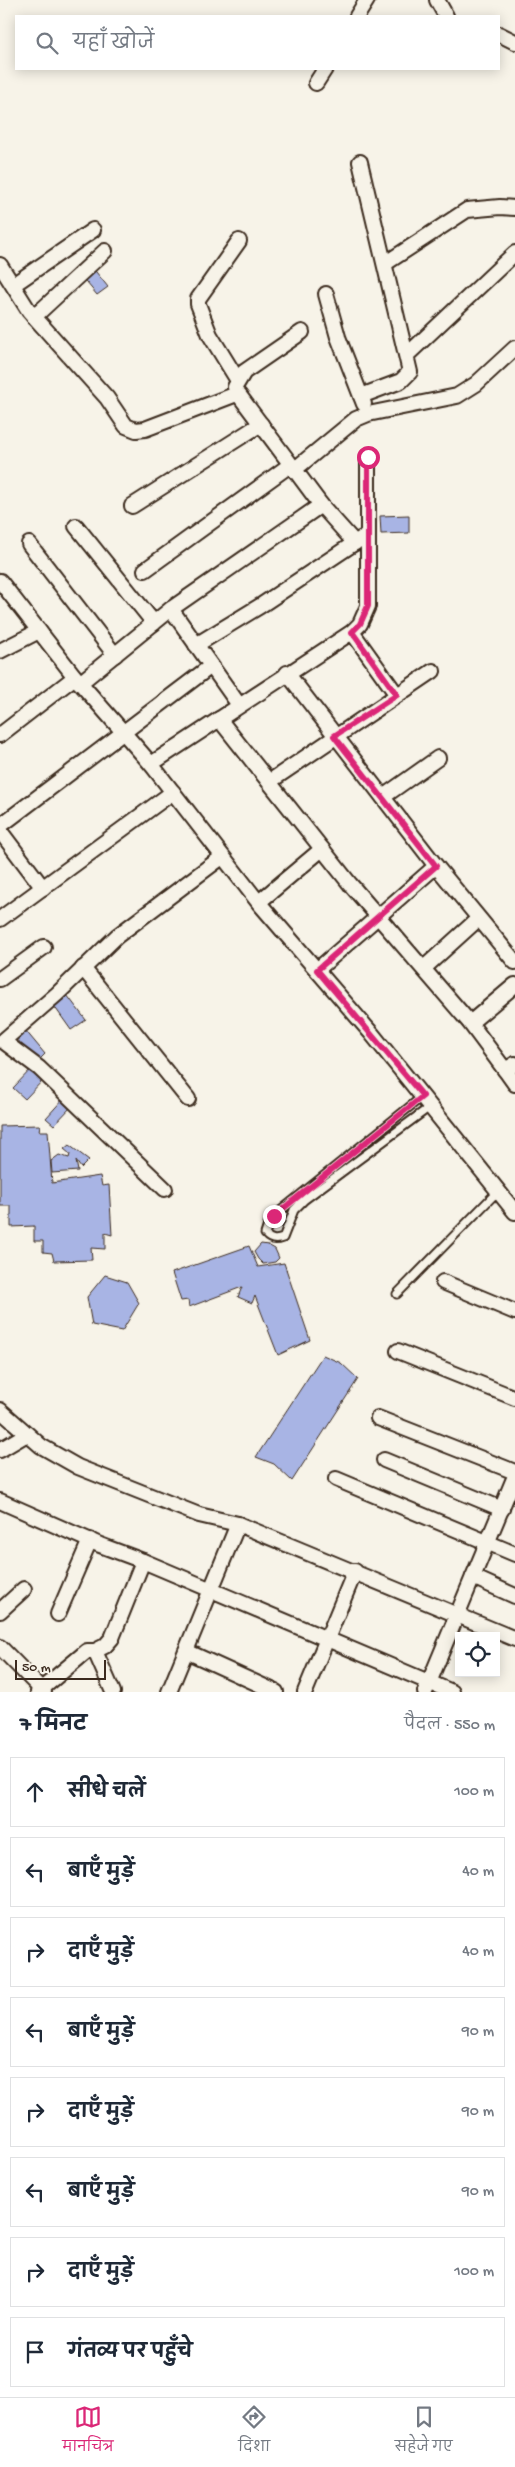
<!DOCTYPE html>
<html lang="hi">
<head>
<meta charset="utf-8">
<style>
  body { margin:0; font-family:"Gochi Hand","Playpen Sans Deva",sans-serif; background:#f6f6f7; color:#1f2937 }
  .controls { position:absolute; right:15px; bottom:15px; display:grid; overflow:hidden; border-radius:0px; box-shadow:0 2px 12px #0003 }
  .controls button { width:45px; height:45px; display:grid; place-items:center; padding:0; border:0; border-bottom:1px solid #e0e1e3; background:#fff; color:#1f2937; font:25px sans-serif }
  .scale { position:absolute; left:15px; bottom:12px; width:91px; box-sizing:border-box; padding-left:5px; border:2px solid #3b2a1e; border-top:0; font-size:14px; line-height:18px; white-space:nowrap; color:#3b2a1e; -webkit-text-stroke:4px #f7f3e8; paint-order:stroke }
  .stop { position:absolute; width:15px; height:15px; margin:-11px; border:4px solid #db2777; border-radius:50%; background:#fff }
  .stop.end { background:#db2777; border-color:#fff; box-shadow:0 1px 5px #0008 }
  .list { margin:0; padding:0; list-style:none }
  h2 { display:flex; justify-content:space-between; align-items:center; height:65px; margin:0; padding:0 20px; font-size:21px }
  h2 small { font-size:16px; font-weight:400; color:#747a83 }
  .list li { display:grid; grid-template-columns:32px 1fr auto; gap:15px; align-items:center; box-sizing:border-box; height:70px; margin:0 10px 10px; padding:0 10px; border:1px solid #e0e1e3; border-radius:0px }
  .list b { display:block; font-size:19px; white-space:nowrap }
  .list em { font-size:16px; font-style:normal; color:#747a83 }
  .icon { flex:none; width:28px; height:28px; fill:none; stroke:currentColor; stroke-width:2; stroke-linecap:round; stroke-linejoin:round }
  .map { position:relative; flex:none; width:515px; height:1692px; overflow:hidden }
  .search { position:absolute; background:#fff; box-shadow:0 2px 12px #0003; left:15px; right:15px; top:15px; height:55px; display:flex; align-items:center; gap:12px; box-sizing:border-box; padding:0 18px; border-radius:0px; color:#747a83; font-size:19px }
  .sheet { height:705px; background:#fff }
  nav { display:flex; justify-content:space-around; align-items:center; box-sizing:border-box; height:70px; border-top:1px solid #e0e1e3; background:#fff; font-size:14px; color:#747a83 }
  nav a { display:grid; justify-items:center; gap:2px }
  nav .on { color:#db2777 }
  .map>svg:first-child { display:block }
</style>
</head>
<body>
<div class="map">
<svg width="515" height="1692" viewBox="0 0 515 1692">
  <rect width="100%" height="100%" fill="#f7f3e8"/>
  <filter id="ink" filterUnits="userSpaceOnUse"><feTurbulence type="fractalNoise" baseFrequency=".02" numOctaves="2"/><feDisplacementMap in="SourceGraphic" scale="10" xChannelSelector="R" yChannelSelector="G"/><feConvolveMatrix kernelMatrix="1 2 1 2 8 2 1 2 1" color-interpolation-filters="sRGB"/></filter>
  <g filter="url(#ink)">
    <g fill="#a8b4e4" stroke="#3b2a1e">
      <polygon points="92,267 108,287 97,295 81,276"/>
      <polygon points="409,515 409,533 381,534 380,516"/>
      <polygon points="67,995 86,1020 71,1030 54,1006"/>
      <polygon points="25,1030 45,1054 35,1064 16,1037"/>
      <polygon points="33,1067 45,1078 25,1099 13,1088"/>
      <polygon points="64,1098 72,1106 54,1125 46,1118"/>
      <polygon points="40,1125 39,1131 48,1131 52,1183 100,1176 102,1186 109,1185 112,1235 105,1233 105,1249 91,1248 92,1260 54,1261 52,1253 43,1252 43,1241 34,1241 34,1226 11,1227 11,1206 0,1206 0,1126"/>
      <polygon points="69,1145 89,1160 81,1168 76,1161 78,1171 52,1173 51,1161 59,1155 69,1158 70,1154 64,1149"/>
      <polygon points="261,1244 268,1245 275,1249 279,1258 275,1262 263,1264 258,1259 254,1252"/>
      <polygon points="249,1246 258,1267 284,1263 310,1340 278,1355 255,1296 252,1303 238,1297 242,1287 189,1307 188,1300 181,1301 172,1273"/>
      <polygon points="105,1275 127,1282 139,1303 122,1331 92,1325 87,1297"/>
      <polygon points="323,1355 341,1363 358,1379 292,1481 274,1464 256,1457"/>
    </g>
    <g fill="none" stroke-linecap="round" stroke-linejoin="round">
      <g stroke="#3b2a1e" stroke-width="11">
        <g id="lane">
          <path d="M423,1096L274,1216L269,1222L265,1234C270,1240 275,1241 283,1238L294,1210L304,1200L431,1106"/>
          <polyline points="397,1294 498,1191"/>
        </g>
      </g>
      <g stroke="#3b2a1e" stroke-width="18">
        <g id="street">
          <polyline points="437,0 446,16"/>
          <polyline points="357,16 367,0"/>
          <polyline points="499,34 515,42"/>
          <polyline points="316,83 325,69"/>
          <polyline points="360,162 410,372 401,381 361,396"/>
          <polyline points="386,263 467,210 500,207 515,208"/>
          <polyline points="0,265 29,311 107,398 126,426 136,430 145,429 234,395 239,395 321,505 355,543"/>
          <polyline points="13,285 93,230"/>
          <polyline points="326,294 338,337 364,404"/>
          <polyline points="34,317 105,251"/>
          <polyline points="407,355 515,253"/>
          <polyline points="237,379 210,335 198,304 198,299 239,241"/>
          <polyline points="235,387 244,372 302,332"/>
          <polyline points="294,470 356,419 368,414 457,396 476,384 515,348"/>
          <polyline points="132,506 261,424"/>
          <polyline points="76,526 154,623"/>
          <polyline points="29,544 115,655"/>
          <polyline points="145,570 290,465"/>
          <polyline points="0,581 75,677 151,764 259,903 372,1034 515,1212"/>
          <polyline points="171,609 239,705"/>
          <polyline points="352,632 397,695"/>
          <polyline points="196,645 260,606 362,538"/>
          <polyline points="0,651 39,631"/>
          <polyline points="287,673 436,866 515,962"/>
          <polyline points="80,683 171,609 321,505"/>
          <polyline points="219,719 350,884 470,1023 505,1070"/>
          <polyline points="0,735 75,677"/>
          <polyline points="151,764 352,632 360,624 368,606 368,457"/>
          <polyline points="269,782 433,671"/>
          <polyline points="383,797 438,758"/>
          <polyline points="0,826 211,666"/>
          <polyline points="0,831 43,888"/>
          <polyline points="259,902 322,849"/>
          <polyline points="0,919 173,792"/>
          <polyline points="83,968 188,1099"/>
          <polyline points="424,968 478,919"/>
          <polyline points="317,970 436,866"/>
          <polyline points="0,979 44,947"/>
          <polyline points="470,1023 515,985"/>
          <polyline points="515,1064 505,1070 515,1084"/>
          <polyline points="165,1189 39,1068 3,1041 57,994 117,936 222,857"/>
          <polyline points="443,1282 515,1312"/>
          <polyline points="398,1351 515,1398"/>
          <polyline points="0,1410 41,1446 78,1467 199,1515 238,1524"/>
          <polyline points="378,1418 515,1472"/>
          <polyline points="0,1450 27,1434"/>
          <polyline points="384,1460 502,1509"/>
          <polyline points="336,1479 515,1554"/>
          <polyline points="0,1501 100,1545 143,1561 112,1638 105,1646 95,1651"/>
          <polyline points="143,1561 452,1692"/>
          <polyline points="473,1577 515,1596"/>
          <polyline points="0,1611 24,1589"/>
          <polyline points="58,1614 90,1540"/>
          <polyline points="0,1647 44,1692"/>
          <polyline points="186,1651 276,1692"/>
          <polyline points="38,1692 87,1651 95,1651 113,1692"/>
          <polyline points="169,1692 238,1524 515,1639"/>
          <polyline points="305,1692 355,1571"/>
          <polyline points="425,1692 515,1476"/>
        </g>
      </g>
      <use href="#lane" stroke="#f7f3e8" stroke-width="7"/>
      <use href="#street" stroke="#f7f3e8" stroke-width="14"/>
    </g>
  </g>
  <g fill="none" stroke-linecap="round" stroke-linejoin="round" filter="url(#ink)">
    <polyline stroke="#db2777" stroke-width="6" points="274,1216 423,1096 317,970 436,866 334,736 397,695 352,632 360,624 368,606 368,457"/>
  </g>
</svg>
<div class="controls">
<button><svg class="icon" aria-label="locate" viewBox="0 0 24 24"><circle cx="12" cy="12" r="6"/><path d="M12 2v4M12 18v4M2 12h4M18 12h4"/></svg></button>
</div>
<div class="scale">50 m</div>
<div class="stop" style="left:368px;top:457px"></div>
<div class="stop end" style="left:274px;top:1216px"></div>
<div class="search"><svg class="icon" aria-label="search" viewBox="0 0 24 24"><circle cx="10" cy="10" r="6"/><path d="M15 15l6 6"/></svg>यहाँ खोजें</div>
</div>
<section class="sheet">
<h2>7 मिनट<small>पैदल · 550 m</small></h2>
<ul class="list">
<li><svg class="icon" aria-label="ahead" viewBox="0 0 24 24"><path d="M12 20V5M6 11l6-6 6 6"/></svg><div><b>सीधे चलें</b></div><em>100 m</em></li>
<li><svg class="icon" aria-label="left" viewBox="0 0 24 24"><path d="M17 20v-9H6M10 6l-5 5 5 5"/></svg><div><b>बाएँ मुड़ें</b></div><em>40 m</em></li>
<li><svg class="icon" aria-label="right" viewBox="0 0 24 24"><path d="M7 20v-9h11M14 6l5 5-5 5"/></svg><div><b>दाएँ मुड़ें</b></div><em>40 m</em></li>
<li><svg class="icon" aria-label="left" viewBox="0 0 24 24"><path d="M17 20v-9H6M10 6l-5 5 5 5"/></svg><div><b>बाएँ मुड़ें</b></div><em>90 m</em></li>
<li><svg class="icon" aria-label="right" viewBox="0 0 24 24"><path d="M7 20v-9h11M14 6l5 5-5 5"/></svg><div><b>दाएँ मुड़ें</b></div><em>90 m</em></li>
<li><svg class="icon" aria-label="left" viewBox="0 0 24 24"><path d="M17 20v-9H6M10 6l-5 5 5 5"/></svg><div><b>बाएँ मुड़ें</b></div><em>90 m</em></li>
<li><svg class="icon" aria-label="right" viewBox="0 0 24 24"><path d="M7 20v-9h11M14 6l5 5-5 5"/></svg><div><b>दाएँ मुड़ें</b></div><em>100 m</em></li>
<li><svg class="icon" aria-label="arrive" viewBox="0 0 24 24"><path d="M6 21V4h12l-3 4 3 4H6"/></svg><div><b>गंतव्य पर पहुँचे</b></div></li>
</ul>
</section>
<nav>
<a class="on"><svg class="icon" aria-label="map" viewBox="0 0 24 24"><path d="M3 6l6-2 6 2 6-2v14l-6 2-6-2-6 2zM9 4v14M15 6v14"/></svg>मानचित्र</a>
<a><svg class="icon" aria-label="directions" viewBox="0 0 24 24"><path d="M12 3l9 9-9 9-9-9zM9 14v-3h6M13 9l2 2-2 2"/></svg>दिशा</a>
<a><svg class="icon" aria-label="saved" viewBox="0 0 24 24"><path d="M7 4h10v16l-5-4-5 4z"/></svg>सहेजे गए</a>
</nav>
</body>
</html>
